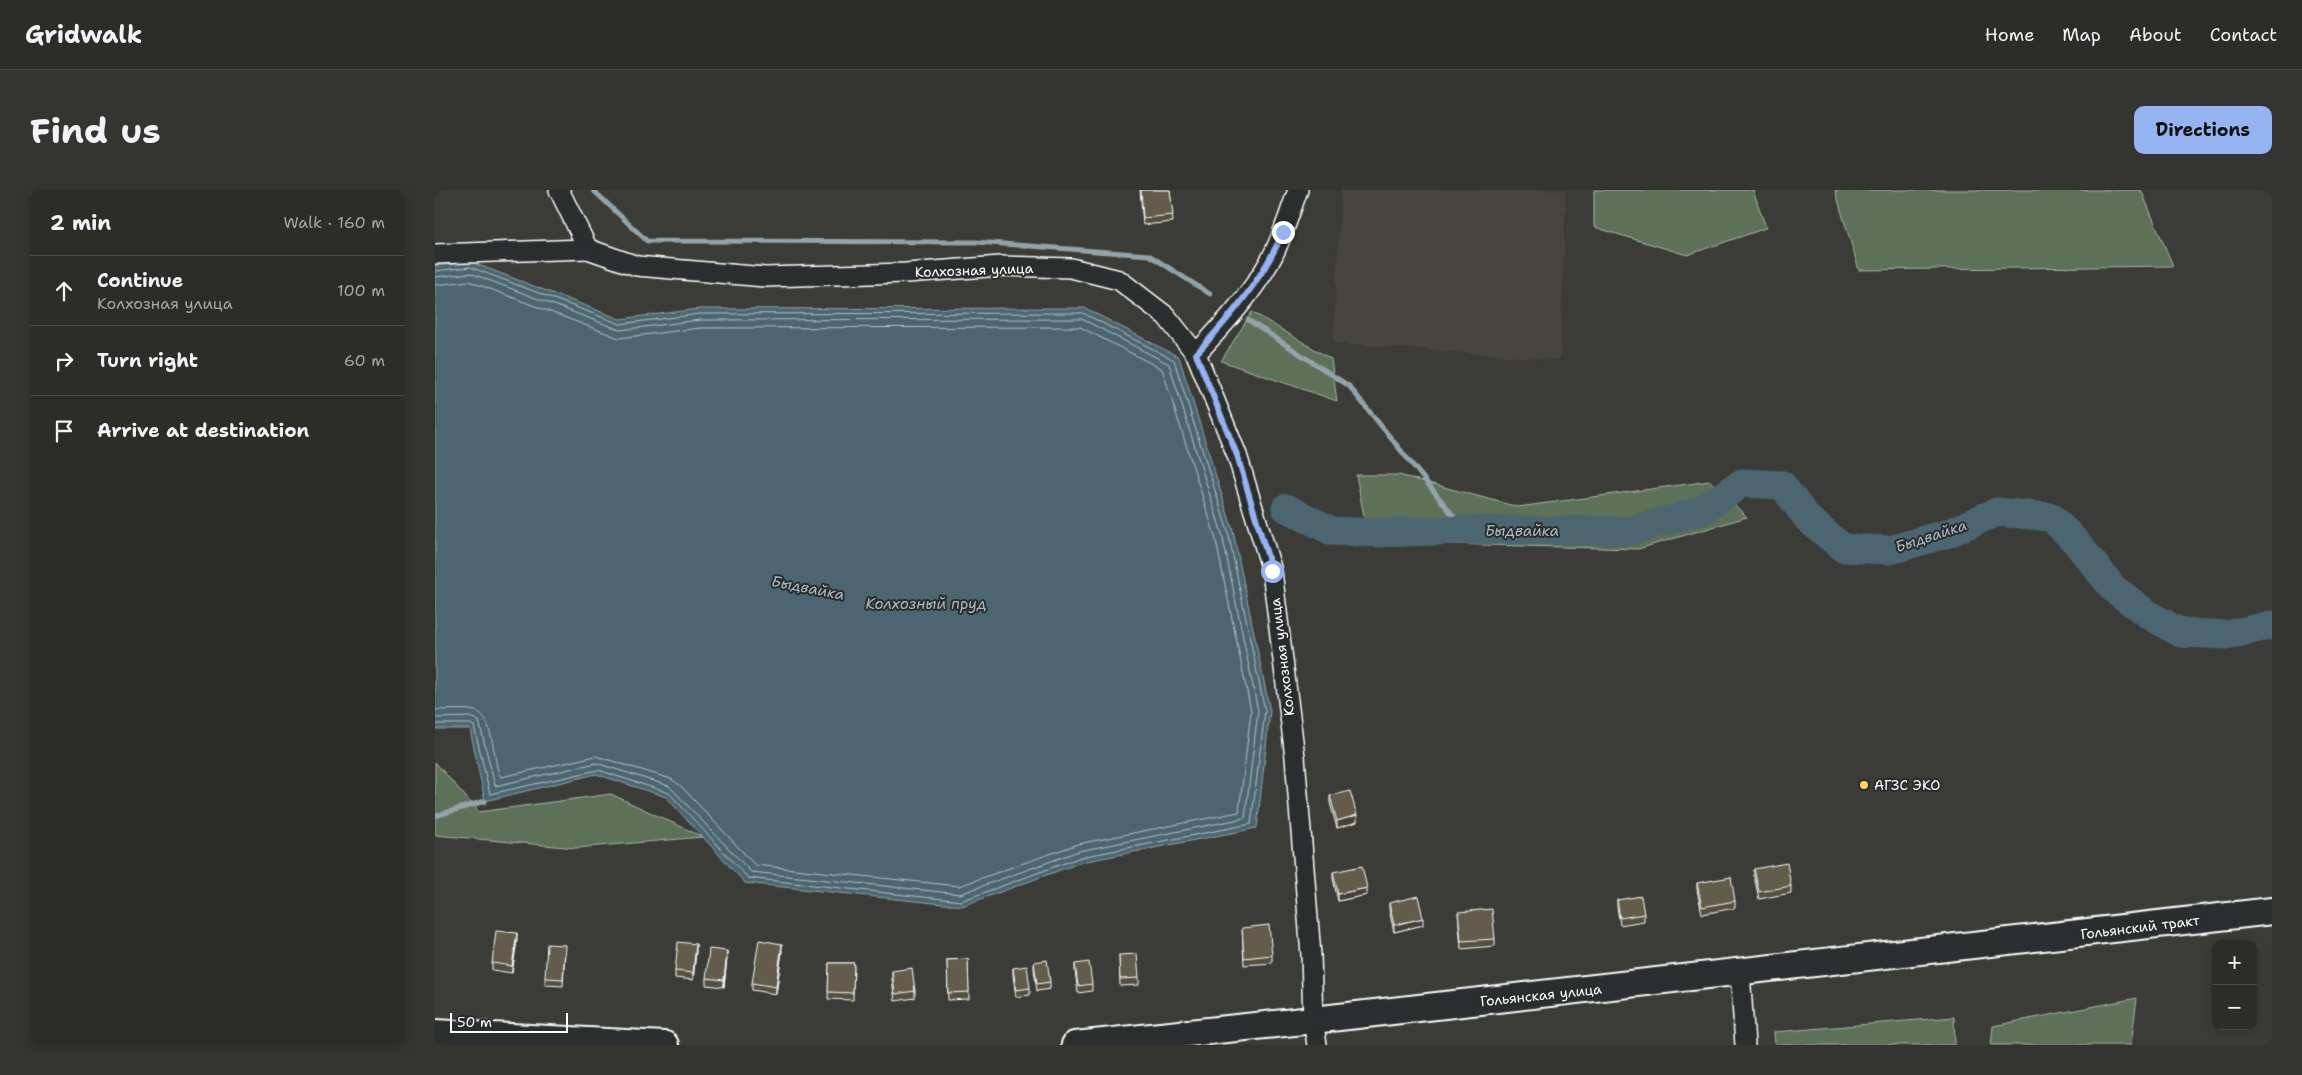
<!DOCTYPE html>
<html lang="en">
<head>
<meta charset="utf-8">
<style>
  body { margin:0; font-family:"Shantell Sans",sans-serif; background:#343431; color:#f1f3f6 }
  .controls { position:absolute; right:15px; bottom:15px; display:grid; overflow:hidden; border-radius:10px; box-shadow:0 2px 8px #0003 }
  .controls button { width:45px; height:45px; display:grid; place-items:center; padding:0; border:0; border-bottom:1px solid #484846; background:#2c2c29; color:#f1f3f6; font:25px sans-serif }
  .scale { position:absolute; left:15px; bottom:12px; width:118px; box-sizing:border-box; padding-left:5px; border:2px solid #fff; border-top:0; font-size:14px; line-height:18px; white-space:nowrap; color:#fff; -webkit-text-stroke:4px #2a2d2e; paint-order:stroke }
  .stop { position:absolute; width:15px; height:15px; margin:-11px; border:4px solid #95b2f1; border-radius:50%; background:#fff }
  .stop.end { background:#95b2f1; border-color:#fff; box-shadow:0 1px 5px #0008 }
  .list { margin:0; padding:0; list-style:none }
  h2 { display:flex; justify-content:space-between; align-items:center; height:65px; margin:0; padding:0 20px; font-size:21px }
  h2 small { font-size:16px; font-weight:400; color:#a6a7a8 }
  .list li { display:grid; grid-template-columns:32px 1fr auto; gap:15px; align-items:center; box-sizing:border-box; height:70px; padding:0 20px; border-top:1px solid #484846 }
  .list b { display:block; font-size:19px; white-space:nowrap }
  .list p { margin:0; font-size:16px; white-space:nowrap; color:#a6a7a8 }
  .list em { font-size:16px; font-style:normal; color:#a6a7a8 }
  .icon { flex:none; width:28px; height:28px; fill:none; stroke:currentColor; stroke-width:2; stroke-linecap:round; stroke-linejoin:round }
  .map { position:relative; flex:none; width:1837px; height:855px; overflow:hidden; border-radius:10px }
  header { display:flex; align-items:center; gap:30px; box-sizing:border-box; height:70px; padding:0 25px; background:#2c2c29; border-bottom:1px solid #484846 }
  header strong { font-size:24px }
  nav { display:flex; gap:28px; margin-inline-start:auto; font-size:18px }
  .intro { display:flex; align-items:center; justify-content:space-between; box-sizing:border-box; height:120px; padding:0 30px }
  h1 { margin:0; font-size:35px }
  .button { padding:12px 22px; border-radius:10px; background:#95b2f1; color:#111; font-size:18px; font-weight:700 }
  main { display:flex; gap:30px; padding:0 30px }
  aside { flex:1; background:#2c2c29; border-radius:10px; box-shadow:0 2px 8px #0003 }
  .map>svg:first-child { display:block }
</style>
</head>
<body>
<header>
<strong>Gridwalk</strong>
<nav><a>Home</a><a>Map</a><a>About</a><a>Contact</a></nav>
</header>
<div class="intro"><h1>Find us</h1><a class="button">Directions</a></div>
<main>
<aside>
<h2>2 min<small>Walk · 160 m</small></h2>
<ul class="list">
<li><svg class="icon" aria-label="ahead" viewBox="0 0 24 24"><path d="M12 20V5M6 11l6-6 6 6"/></svg><div><b>Continue</b><p>Колхозная улица</p></div><em>100 m</em></li>
<li><svg class="icon" aria-label="right" viewBox="0 0 24 24"><path d="M7 20v-9h11M14 6l5 5-5 5"/></svg><div><b>Turn right</b></div><em>60 m</em></li>
<li><svg class="icon" aria-label="arrive" viewBox="0 0 24 24"><path d="M6 21V4h12l-3 4 3 4H6"/></svg><div><b>Arrive at destination</b></div></li>
</ul>
</aside>
<div class="map">
<svg width="1837" height="855" viewBox="0 0 1837 855">
  <rect width="100%" height="100%" fill="#3b3b37"/>
  <filter id="ink" filterUnits="userSpaceOnUse"><feTurbulence type="fractalNoise" baseFrequency=".02" numOctaves="2"/><feDisplacementMap in="SourceGraphic" scale="10" xChannelSelector="R" yChannelSelector="G"/><feConvolveMatrix kernelMatrix="1 2 1 2 8 2 1 2 1" color-interpolation-filters="sRGB"/></filter>
  <g filter="url(#ink)">
    <polygon fill="#47453d" points="906,0 1131,0 1125,170 898,153"/>
    <g fill="#5d6f58" stroke="#aeb7ac">
      <polygon points="1159,0 1318,0 1331,38 1252,65 1159,37"/>
      <polygon points="1400,0 1706,0 1738,76 1424,80"/>
      <polygon points="817,122 896,169 902,211 786,171"/>
      <polygon points="921,285 964,285 1083,317 1275,291 1312,327 1203,359 934,352"/>
      <polygon points="0,572 44,622 176,604 268,647 141,658 0,645"/>
      <polygon points="1702,808 1696,855 1556,855 1558,836"/>
      <polygon points="1519,827 1520,855 1340,855 1339,842"/>
    </g>
    <polygon fill="#4b6670" stroke="#93a3a9" points="36,72 185,129 264,119 650,118 744,167 798,341 835,521 822,638 647,672 527,716 310,693 231,607 161,584 50,611 35,539 0,539 0,76"/>
    <g fill="none" stroke-linecap="round" stroke-linejoin="round">
      <g stroke="#b7c2c6" stroke-width="1">
        <polyline points="0,81 35,77 185,134 265,124 648,123 739,170 793,342 830,521 816,634 646,667 526,711 313,688 234,603 163,580 55,604 39,536 35,534 0,534"/>
        <polyline points="0,87 35,83 185,140 265,130 647,129 734,174 787,344 823,521 810,628 644,661 525,704 316,682 234,596 161,573 60,596 44,531 35,527 0,528"/>
        <path d="M0,95L34,91L184,148L265,138L645,137L727,179L780,346L816,521L804,622L643,654L524,696L320,675L245,595L236,589L161,566L66,587C62,581 61,572 60,565C50,515 50,519 0,520"/>
      </g>
      <g stroke="#93a3a9" stroke-width="5">
        <polyline points="158,0 212,51 541,52 714,65 775,104"/>
        <polyline points="813,130 914,196 1030,340"/>
        <polyline points="0,626 50,611"/>
      </g>
      <polyline stroke="#4b6670" stroke-width="29" points="851,318 897,341 942,343 1030,340 1194,341 1266,321 1307,293 1347,295 1373,329 1408,358 1455,360 1514,343 1561,322 1616,327 1640,351 1679,399 1714,425 1746,443 1792,445 1837,435"/>
      <g stroke="#fff" stroke-width="22">
        <g id="minor">
          <polyline points="124,0 153,59 202,76 330,87 471,83 566,76 636,78 684,90 731,126 761,164 802,265 837,381 860,567 876,765 878,830 882,855"/>
          <polyline points="0,64 153,59"/>
          <path d="M761,164C788,135 815,106 835,71C847,49 854,24 863,0"/>
          <polyline points="1305,782 1310,855"/>
        </g>
      </g>
      <g stroke="#fff" stroke-width="30">
        <g id="secondary">
          <polyline points="0,843 230,855"/>
          <polyline points="640,855 878,830 1837,721"/>
        </g>
      </g>
      <use href="#minor" stroke="#2a2d2e" stroke-width="19"/>
      <use href="#secondary" stroke="#2a2d2e" stroke-width="26"/>
    </g>
    <g fill="#554f41" stroke="#fff">
      <polygon points="705,0 735,0 738,32 708,35"/>
      <polygon points="895,606 922,632 902,638 895,613"/>
      <polygon points="1319,679 1356,696 1356,703 1324,709 1319,686"/>
      <polygon points="898,682 932,705 903,711 898,689"/>
      <polygon points="1262,693 1300,711 1300,718 1267,724 1262,700"/>
      <polygon points="1182,710 1209,724 1209,731 1185,735 1182,717"/>
      <polygon points="954,713 988,735 959,742 954,720"/>
      <polygon points="1023,722 1060,749 1060,756 1026,759"/>
      <polygon points="807,738 837,765 837,773 809,775"/>
      <polygon points="82,750 77,783 57,780 57,773"/>
      <polygon points="261,761 258,790 240,788 240,781"/>
      <polygon points="347,761 341,804 317,800 317,793"/>
      <polygon points="130,762 128,796 110,795 110,788"/>
      <polygon points="684,765 704,788 704,795 685,796"/>
      <polygon points="292,768 289,797 271,795 271,788"/>
      <polygon points="533,769 534,809 513,810 512,770"/>
      <polygon points="599,772 615,792 615,799 602,801 599,779"/>
      <polygon points="394,773 419,773 418,810 393,809"/>
      <polygon points="640,774 657,794 657,801 643,803 640,781"/>
      <polygon points="578,778 595,798 595,805 581,807 578,785"/>
      <polygon points="457,781 480,801 480,808 460,811 457,789"/>
    </g>
    <g fill="#454035" stroke="#fff">
      <polygon points="922,625 922,632 902,638 902,631"/>
      <polygon points="932,698 932,705 903,711 903,704"/>
      <polygon points="988,728 988,735 959,742 959,735"/>
      <polygon points="82,743 82,750 77,783 77,776"/>
      <polygon points="261,754 261,761 258,790 258,783"/>
      <polygon points="347,754 347,761 341,804 341,797"/>
      <polygon points="292,761 292,768 289,797 289,790"/>
    </g>
    <g fill="#635c4c" stroke="#fff">
      <polygon points="706,0 735,0 738,25 708,28"/>
      <polygon points="915,601 922,625 902,631 895,606"/>
      <polygon points="1352,673 1356,696 1324,702 1319,679"/>
      <polygon points="927,676 932,698 903,704 898,682"/>
      <polygon points="1296,687 1300,711 1267,717 1262,693"/>
      <polygon points="983,706 988,728 959,735 954,713"/>
      <polygon points="1206,706 1209,724 1185,728 1182,710"/>
      <polygon points="1057,719 1060,749 1026,751 1023,722"/>
      <polygon points="834,735 837,765 809,768 807,738"/>
      <polygon points="61,741 82,743 77,776 57,773"/>
      <polygon points="324,750 347,754 341,797 317,793"/>
      <polygon points="243,752 261,754 258,783 240,781"/>
      <polygon points="112,754 130,755 128,789 110,788"/>
      <polygon points="274,759 292,761 289,790 271,788"/>
      <polygon points="702,764 704,788 685,789 684,765"/>
      <polygon points="533,769 534,802 513,803 512,770"/>
      <polygon points="612,770 615,792 602,794 599,772"/>
      <polygon points="654,772 657,794 643,796 640,774"/>
      <polygon points="394,773 419,773 418,803 393,802"/>
      <polygon points="592,776 595,798 581,800 578,778"/>
      <polygon points="477,778 480,801 460,804 457,781"/>
    </g>
  </g>
  <g fill="none" stroke-linecap="round" stroke-linejoin="round" filter="url(#ink)">
    <path stroke="#95b2f1" stroke-width="6" d="M837,381L802,265L761,164C796,126 828,89 848,42"/>
  </g>
  <circle fill="#ffd166" stroke="#2a2d2e" stroke-width="2" cx="1429" cy="595" r="5"/>
  <g text-anchor="middle" stroke-width="4" stroke-linejoin="round" paint-order="stroke">
    <g font-size="14" fill="#fff" stroke="#2a2d2e">
      <text transform="translate(539 80) rotate(-2)" y="5">Колхозная улица</text>
      <text transform="translate(847 467) rotate(-97)" y="5">Колхозная улица</text>
      <text transform="translate(1705 737) rotate(-7)" y="5">Гольянский тракт</text>
      <text transform="translate(1106 805) rotate(-6)" y="5">Гольянская улица</text>
    </g>
    <g font-size="14" fill="#fff" stroke="#2a2d2e" text-anchor="start">
      <text x="1439" y="600">АГЗС ЭКО</text>
    </g>
    <g font-size="15" font-style="italic" fill="#aebabf" stroke="#2a2d2e">
      <text x="1087" y="346">Быдвайка</text>
      <text transform="translate(1496 346) rotate(-18)" y="5">Быдвайка</text>
      <text transform="translate(373 398) rotate(11)" y="5">Быдвайка</text>
      <text x="491" y="419">Колхозный пруд</text>
    </g>
  </g>
</svg>
<div class="controls">
<button>+</button>
<button>−</button>
</div>
<div class="scale">50 m</div>
<div class="stop" style="left:837px;top:381px"></div>
<div class="stop end" style="left:848px;top:42px"></div>
</div>
</main>
</body>
</html>
